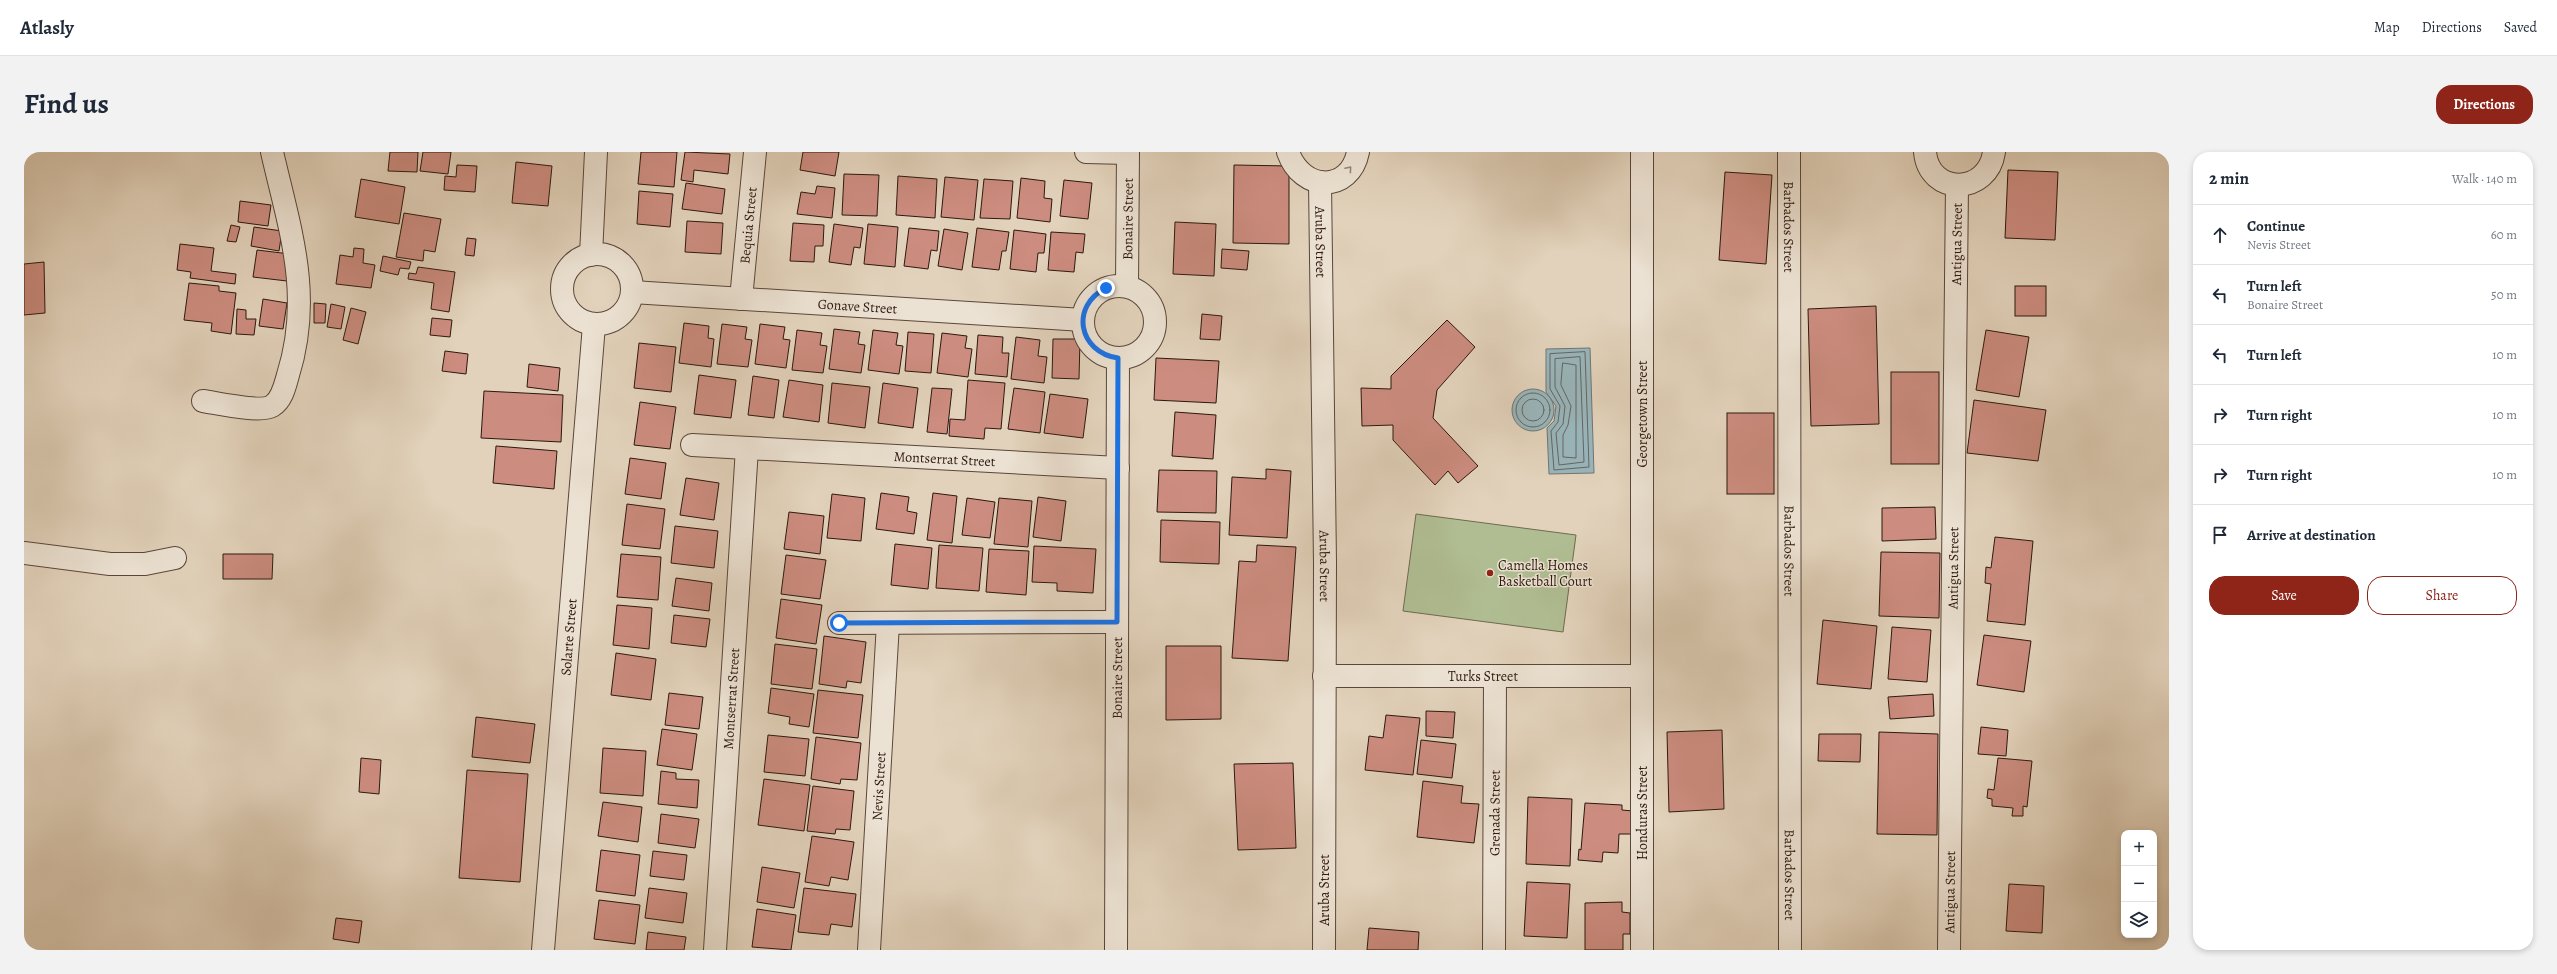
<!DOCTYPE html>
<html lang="en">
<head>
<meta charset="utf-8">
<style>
  body { margin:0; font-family:Alegreya,serif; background:#f2f2f3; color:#1f2937 }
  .controls { position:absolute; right:12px; bottom:12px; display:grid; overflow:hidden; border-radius:8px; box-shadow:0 2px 6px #0003 }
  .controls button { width:36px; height:36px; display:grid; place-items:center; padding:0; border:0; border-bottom:1px solid #e0e1e3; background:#fff; color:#1f2937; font:20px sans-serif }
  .stop { position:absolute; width:12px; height:12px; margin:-9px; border:3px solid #1a73e8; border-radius:50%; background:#fff }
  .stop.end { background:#1a73e8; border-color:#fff; box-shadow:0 1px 4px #0008 }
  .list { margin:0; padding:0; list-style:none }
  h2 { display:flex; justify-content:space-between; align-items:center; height:52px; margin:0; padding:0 16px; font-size:17px }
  h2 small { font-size:13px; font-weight:400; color:#747a83 }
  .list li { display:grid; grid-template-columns:26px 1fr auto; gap:12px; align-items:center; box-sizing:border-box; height:60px; padding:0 16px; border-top:1px solid #e0e1e3 }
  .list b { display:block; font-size:15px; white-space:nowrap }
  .list p { margin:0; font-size:13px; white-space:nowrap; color:#747a83 }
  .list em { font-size:13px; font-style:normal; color:#747a83 }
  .actions { display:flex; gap:8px; padding:12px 16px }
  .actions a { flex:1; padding:9px 0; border:1px solid #8f2418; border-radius:16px; text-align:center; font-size:14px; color:#8f2418 }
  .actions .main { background:#8f2418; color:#fff }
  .icon { flex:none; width:22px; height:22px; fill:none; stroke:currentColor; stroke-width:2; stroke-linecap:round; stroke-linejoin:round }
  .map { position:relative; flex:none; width:2145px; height:798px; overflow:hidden; border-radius:16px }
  header { display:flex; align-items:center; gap:24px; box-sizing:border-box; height:56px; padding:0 20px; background:#fff; border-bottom:1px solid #e0e1e3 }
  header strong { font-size:19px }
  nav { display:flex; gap:22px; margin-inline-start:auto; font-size:14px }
  .intro { display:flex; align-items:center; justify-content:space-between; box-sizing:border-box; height:96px; padding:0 24px }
  h1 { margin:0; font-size:28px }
  .button { padding:10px 18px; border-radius:16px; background:#8f2418; color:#fff; font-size:14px; font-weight:700 }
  main { display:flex; gap:24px; padding:0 24px }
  aside { flex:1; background:#fff; border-radius:16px; box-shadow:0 2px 6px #0003 }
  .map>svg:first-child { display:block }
</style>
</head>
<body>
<header>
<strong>Atlasly</strong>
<nav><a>Map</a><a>Directions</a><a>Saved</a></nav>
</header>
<div class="intro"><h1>Find us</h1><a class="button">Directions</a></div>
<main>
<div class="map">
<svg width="2145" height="798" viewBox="0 0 2145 798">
  <rect width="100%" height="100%" fill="#e2d2bb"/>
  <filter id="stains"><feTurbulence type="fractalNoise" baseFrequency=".005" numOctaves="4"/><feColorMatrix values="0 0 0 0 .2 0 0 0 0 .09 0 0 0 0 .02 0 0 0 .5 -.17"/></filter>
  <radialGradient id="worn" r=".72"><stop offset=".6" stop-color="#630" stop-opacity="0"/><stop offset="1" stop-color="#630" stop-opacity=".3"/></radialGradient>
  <polygon fill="#b0bd92" stroke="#6e6a50" points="1392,362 1552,383 1539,480 1379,459"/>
  <g fill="#99b5ba" stroke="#6e7676">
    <polygon points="1566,196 1570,321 1525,322 1523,276 1530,269 1532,254 1522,240 1522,197"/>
    <circle cx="1509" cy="258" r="21"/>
  </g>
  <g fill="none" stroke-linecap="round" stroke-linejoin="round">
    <g stroke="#636664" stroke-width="1">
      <polygon points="1561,200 1565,315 1530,318 1527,279 1534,270 1536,254 1526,237 1526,202"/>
      <polygon points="1556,205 1560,310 1535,313 1532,281 1539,272 1541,254 1531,235 1531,207"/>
      <polygon points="1539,211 1552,213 1552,306 1539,305 1539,283 1544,273 1547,254 1537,233"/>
      <circle cx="1509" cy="258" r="17"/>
      <circle cx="1509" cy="258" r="11"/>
    </g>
  </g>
  <g fill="#cc8c7f" stroke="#2d180f">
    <polygon points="366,0 394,0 393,20 364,19"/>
    <polygon points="399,0 427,0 424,22 396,19"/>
    <polygon points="617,0 653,0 650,35 614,32"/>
    <polygon points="661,0 706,2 704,22 670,18 669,30 657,28"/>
    <polygon points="779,0 815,0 811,24 776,18"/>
    <polygon points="492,10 528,14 524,54 488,51"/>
    <polygon points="433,13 453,14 451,40 420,38 421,24 432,25"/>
    <polygon points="1210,13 1265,14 1265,92 1209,91"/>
    <polygon points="1984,18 2034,20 2031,88 1981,86"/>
    <polygon points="1701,20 1748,23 1742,112 1695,108"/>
    <polygon points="820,22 855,23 853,64 818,63"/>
    <polygon points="874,24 913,27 911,66 872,63"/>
    <polygon points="921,25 954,28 950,68 917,65"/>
    <polygon points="997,26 1021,29 1020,46 1028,47 1026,70 993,66"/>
    <polygon points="337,27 381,35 375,72 331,65"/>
    <polygon points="960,27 989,29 986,67 956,66"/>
    <polygon points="1040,28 1068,31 1064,67 1036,64"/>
    <polygon points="662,31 701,37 698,62 658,57"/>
    <polygon points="793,34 811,36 808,66 773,62 777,40 791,42"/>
    <polygon points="615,39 649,42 646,75 613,72"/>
    <polygon points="216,49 247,53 244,74 214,70"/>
    <polygon points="380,61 417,67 411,100 400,98 399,109 372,105"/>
    <polygon points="663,69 699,71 697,102 661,100"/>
    <polygon points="1151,70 1192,72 1190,124 1149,122"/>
    <polygon points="769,71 800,73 799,94 791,94 790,110 766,109"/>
    <polygon points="810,72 839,76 836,96 830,95 827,113 805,110"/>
    <polygon points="844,72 874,75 871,115 840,112"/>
    <polygon points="207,73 216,75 212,90 203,89"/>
    <polygon points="230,75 258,79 255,99 227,94"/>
    <polygon points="885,76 915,79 913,99 907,98 904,117 880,114"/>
    <polygon points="953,76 985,80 982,99 978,99 975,118 948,115"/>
    <polygon points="920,77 944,81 938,118 914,114"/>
    <polygon points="990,78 1022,82 1020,101 1014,101 1012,120 986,117"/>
    <polygon points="1027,80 1061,82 1059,101 1052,100 1050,120 1024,118"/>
    <polygon points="443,86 452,87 450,104 441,103"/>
    <polygon points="156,92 190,96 187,119 212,122 211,132 166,126 167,120 153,118"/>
    <polygon points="330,96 340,97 339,111 351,113 347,136 312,132 316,103 329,105"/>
    <polygon points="1198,97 1225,99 1223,118 1197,116"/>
    <polygon points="233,98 266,102 263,129 229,125"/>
    <polygon points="359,104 387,110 385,117 376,116 374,123 356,119"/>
    <polygon points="20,110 21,161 0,163 0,112"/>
    <polygon points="394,115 431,120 425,160 407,157 410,131 384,127 385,121 392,122"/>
    <polygon points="165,131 195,134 195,139 212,141 207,182 187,179 188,171 160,168"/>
    <rect x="1991" y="134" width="31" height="30"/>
    <polygon points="239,147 263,151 259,177 235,174"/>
    <polygon points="290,151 302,152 301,171 290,171"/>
    <polygon points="307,152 321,155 317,177 303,175"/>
    <polygon points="1852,154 1855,272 1787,274 1784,157"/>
    <polygon points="327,156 342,160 334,192 319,188"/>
    <polygon points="213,157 222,158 222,167 232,167 230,183 212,182"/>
    <polygon points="1178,162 1198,164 1196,188 1176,187"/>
    <polygon points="408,166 428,168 426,185 406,183"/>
    <polygon points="1423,168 1451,195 1413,238 1409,266 1454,314 1434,331 1424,319 1411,333 1369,288 1369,273 1338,274 1337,236 1367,237 1367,224"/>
    <polygon points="660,171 685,174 684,186 690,187 687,215 655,211"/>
    <polygon points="698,172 723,175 721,187 728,188 724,215 693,212"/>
    <polygon points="736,172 761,175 759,187 766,188 762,216 731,212"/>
    <polygon points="810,177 836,180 834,192 841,193 837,221 805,217"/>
    <polygon points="773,178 798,181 796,193 803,194 799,221 768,218"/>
    <polygon points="849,178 874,181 872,193 879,194 875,222 844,218"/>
    <polygon points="1962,178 2005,185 1995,245 1952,238"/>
    <polygon points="884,180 910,182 907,221 881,219"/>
    <polygon points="918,181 943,184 941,196 948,197 944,225 913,221"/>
    <polygon points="954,183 979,185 978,201 985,201 983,225 951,222"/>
    <polygon points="992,185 1016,188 1014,204 1023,205 1020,231 987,227"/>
    <polygon points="1029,187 1056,187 1055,227 1028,226"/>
    <polygon points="615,191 652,195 647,240 610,236"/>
    <polygon points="421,199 444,202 442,222 418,219"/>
    <polygon points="1132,206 1195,209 1192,251 1130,248"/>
    <polygon points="505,212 536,216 534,239 503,235"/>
    <rect x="1867" y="220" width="48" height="92"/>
    <polygon points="675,223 712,228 707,266 670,262"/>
    <polygon points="729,224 755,228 750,266 724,263"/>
    <polygon points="765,228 799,233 795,270 759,265"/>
    <polygon points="944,228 981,231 977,277 961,276 960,287 925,284 926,267 941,268"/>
    <polygon points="808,231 846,235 841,276 804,271"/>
    <polygon points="859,231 894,236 889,276 854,271"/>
    <polygon points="908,236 928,237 923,282 903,280"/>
    <polygon points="990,236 1021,240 1016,281 984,277"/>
    <polygon points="460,239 539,243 537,290 457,286"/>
    <polygon points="1026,242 1064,247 1059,286 1020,281"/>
    <polygon points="1950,248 2022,258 2014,309 1943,301"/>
    <polygon points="616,250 652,255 646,297 610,293"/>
    <polygon points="1151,260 1192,263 1189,307 1148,304"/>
    <rect x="1703" y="261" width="47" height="81"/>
    <polygon points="472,294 533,299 530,337 469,331"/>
    <polygon points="606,306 642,311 637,347 601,342"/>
    <polygon points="1242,317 1267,319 1263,386 1205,383 1208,325 1242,327"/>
    <polygon points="1135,318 1193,319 1192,361 1133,360"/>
    <polygon points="662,326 695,331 690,368 656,363"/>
    <polygon points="857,341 885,345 883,359 893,361 890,382 852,377"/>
    <polygon points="909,341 933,344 928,391 903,388"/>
    <polygon points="808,342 841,346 837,389 803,386"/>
    <polygon points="1014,345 1042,349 1037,389 1009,385"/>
    <polygon points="943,346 971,350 966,386 938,383"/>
    <polygon points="975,346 1008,349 1004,395 970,392"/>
    <polygon points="603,352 641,357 636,397 598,393"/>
    <polygon points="1911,355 1912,387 1858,389 1858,356"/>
    <polygon points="765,360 800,364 796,402 760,397"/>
    <polygon points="1137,368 1196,370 1195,412 1136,410"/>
    <polygon points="651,374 694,379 690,416 647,411"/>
    <polygon points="1971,385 2009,389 2001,473 1963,469 1967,432 1961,431 1962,415 1967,416"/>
    <polygon points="871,392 908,396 904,437 867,433"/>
    <polygon points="915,393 959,396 955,439 912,436"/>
    <polygon points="1233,393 1272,395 1264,509 1208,506 1215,409 1232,410"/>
    <polygon points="1010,394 1072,397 1069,441 1033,439 1033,431 1008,430"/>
    <polygon points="965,397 1005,399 1002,443 962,440"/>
    <polygon points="1857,400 1916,401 1915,466 1855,464"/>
    <polygon points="199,402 249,402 248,427 199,427"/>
    <polygon points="597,402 637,405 634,448 593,445"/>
    <polygon points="762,403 802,408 796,447 757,442"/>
    <polygon points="652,426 688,431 685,459 648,454"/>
    <polygon points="757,447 798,453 792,492 752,486"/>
    <polygon points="593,453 628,456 625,497 589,493"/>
    <polygon points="650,463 686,467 682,495 647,491"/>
    <polygon points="1799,468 1853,474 1847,537 1793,532"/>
    <polygon points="1868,475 1907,478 1903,530 1864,527"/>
    <polygon points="1960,483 2007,489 2000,540 1953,533"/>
    <polygon points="800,484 842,490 837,531 823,529 822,536 795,532"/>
    <polygon points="751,492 793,497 788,537 747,532"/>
    <polygon points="1142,494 1197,494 1197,567 1142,568"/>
    <polygon points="592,501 632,507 627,548 587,543"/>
    <polygon points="747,536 790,542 785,575 765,572 766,565 744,561"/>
    <polygon points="794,538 839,543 834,586 789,581"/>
    <polygon points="645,541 679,545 675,577 641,573"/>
    <polygon points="1909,542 1910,564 1866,567 1864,545"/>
    <polygon points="1402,559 1431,560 1429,586 1402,584"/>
    <polygon points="1362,563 1396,566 1389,623 1341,618 1345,584 1359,586"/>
    <polygon points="452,565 511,572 506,611 448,605"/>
    <polygon points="1957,575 1984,578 1982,604 1954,602"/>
    <polygon points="638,577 673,582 668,618 633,613"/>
    <polygon points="1698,578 1700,657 1645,660 1643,580"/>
    <polygon points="1855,580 1914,582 1913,683 1853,682"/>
    <polygon points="1795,582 1837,582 1836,610 1794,609"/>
    <polygon points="744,583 785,587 781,624 740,620"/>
    <polygon points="792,585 837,591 833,628 817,627 816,632 787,627"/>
    <polygon points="1397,588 1432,592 1428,626 1393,622"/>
    <polygon points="579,596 622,599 619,644 576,641"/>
    <polygon points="337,606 357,608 355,642 335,640"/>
    <polygon points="1974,606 2008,609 2003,655 1999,654 1999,664 1988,664 1989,656 1968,654 1968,647 1963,646 1964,637 1970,638"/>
    <polygon points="1269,611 1272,696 1214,698 1210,612"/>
    <polygon points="443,618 504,622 496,730 435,726"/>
    <polygon points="637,619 652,621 652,627 675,628 673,656 634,652"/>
    <polygon points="740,627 786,633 780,679 734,673"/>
    <polygon points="1399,629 1439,634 1437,651 1455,652 1450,691 1393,685"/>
    <polygon points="789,634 830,639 826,678 812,677 811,682 783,679"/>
    <polygon points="1504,645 1548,647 1546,714 1502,712"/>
    <polygon points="579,650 618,655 614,690 574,684"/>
    <polygon points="1561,651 1598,653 1598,658 1609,659 1607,682 1595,682 1594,701 1579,700 1578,710 1554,708 1555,697 1557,698"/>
    <polygon points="637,662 675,667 671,696 634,691"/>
    <polygon points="788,684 830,690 824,728 807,725 805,734 781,730"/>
    <polygon points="577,698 616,703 611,744 572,739"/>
    <polygon points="629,699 663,703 660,728 626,724"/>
    <polygon points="738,715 776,721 770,756 733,750"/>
    <polygon points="1503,730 1546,732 1543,786 1500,784"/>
    <polygon points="1985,732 2020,734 2018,781 1982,779"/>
    <polygon points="625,736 663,741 659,771 621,766"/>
    <polygon points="780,736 832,742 828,775 807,772 805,783 774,780"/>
    <polygon points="575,748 616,753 611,792 570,787"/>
    <polygon points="1598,750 1598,760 1606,761 1606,782 1599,782 1599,798 1561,798 1561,751"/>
    <polygon points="733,757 772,763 767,798 728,795"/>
    <polygon points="312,766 338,769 335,791 309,787"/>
    <polygon points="1345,776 1395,780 1394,798 1343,798"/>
    <polygon points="624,780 662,785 660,798 622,798"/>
  </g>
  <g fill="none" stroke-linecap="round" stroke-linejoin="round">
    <g stroke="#5a463a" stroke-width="24">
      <g id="minor">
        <polyline points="1062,0 1104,1"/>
        <path d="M1264,0C1278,40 1326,41 1334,0"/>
        <polyline points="1618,0 1618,798"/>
        <path id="s1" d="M1765,0L1766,798"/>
        <path d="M1901,0C1905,44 1964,43 1970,0"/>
        <path id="s2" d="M1296,30L1301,411L1300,798"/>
        <circle cx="573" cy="137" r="35"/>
        <polyline points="567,103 572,0"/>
        <path id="s3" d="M1103,134L1104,0"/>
        <circle cx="1095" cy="170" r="36"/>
        <path id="s4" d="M608,140L1059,168"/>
        <path id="s5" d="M717,147L731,0"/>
        <path d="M179,249C193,251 236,261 248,254C258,248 261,234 264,223C289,143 266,78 248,0"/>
        <path id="s6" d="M668,293L1094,316"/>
        <polyline points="0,401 86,412 121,412 151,406"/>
        <polyline points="815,471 1093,470"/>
        <path id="s7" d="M1300,524H1618"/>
        <path id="s8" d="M519,798L570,173"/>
        <path id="s9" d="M691,798L723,296"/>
        <path id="s10" d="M845,798L864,471"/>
        <path id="s11" d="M1092,798L1094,206"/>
        <path id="s12" d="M1470,798L1471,524"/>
        <path id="s13" d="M1925,798L1933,33"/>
      </g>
    </g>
    <use href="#minor" stroke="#ece2d3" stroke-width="22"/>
  </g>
  <defs><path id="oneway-chevron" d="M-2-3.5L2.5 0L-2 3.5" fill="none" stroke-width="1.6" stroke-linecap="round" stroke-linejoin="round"/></defs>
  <use stroke="#96877b" href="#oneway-chevron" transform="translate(1325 17) rotate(-50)"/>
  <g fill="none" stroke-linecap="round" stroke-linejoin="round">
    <path stroke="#1a73e8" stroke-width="5" d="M815,471L1093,470L1094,206C1054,200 1046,154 1082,136"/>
  </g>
  <circle fill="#8f2418" stroke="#ece2d3" stroke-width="1.5" cx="1466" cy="421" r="4"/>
  <g text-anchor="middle" stroke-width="3" stroke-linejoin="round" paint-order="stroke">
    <g font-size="14" fill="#2d180f" stroke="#ece2d3">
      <text dy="5" stroke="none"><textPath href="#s3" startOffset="67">Bonaire Street</textPath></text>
      <text dy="5" stroke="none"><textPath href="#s5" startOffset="74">Bequia Street</textPath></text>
      <text dy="5" stroke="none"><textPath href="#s1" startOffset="75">Barbados Street</textPath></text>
      <text dy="5" stroke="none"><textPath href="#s2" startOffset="60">Aruba Street</textPath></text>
      <text dy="5" stroke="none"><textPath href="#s13" startOffset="706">Antigua Street</textPath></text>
      <text dy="5" stroke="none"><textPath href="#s4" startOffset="226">Gonave Street</textPath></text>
      <text transform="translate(1618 262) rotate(-90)" y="5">Georgetown Street</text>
      <text dy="5" stroke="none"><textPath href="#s6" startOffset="253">Montserrat Street</textPath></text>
      <text dy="5" stroke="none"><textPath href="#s1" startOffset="399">Barbados Street</textPath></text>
      <text dy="5" stroke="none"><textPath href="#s2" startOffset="384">Aruba Street</textPath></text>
      <text dy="5" stroke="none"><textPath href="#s13" startOffset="382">Antigua Street</textPath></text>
      <text dy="5" stroke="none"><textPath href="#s8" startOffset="314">Solarte Street</textPath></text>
      <text dy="5" stroke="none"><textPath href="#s7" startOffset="159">Turks Street</textPath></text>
      <text dy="5" stroke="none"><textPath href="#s11" startOffset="272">Bonaire Street</textPath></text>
      <text dy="5" stroke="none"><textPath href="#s9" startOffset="252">Montserrat Street</textPath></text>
      <text dy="5" stroke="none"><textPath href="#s10" startOffset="164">Nevis Street</textPath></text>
      <text dy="5" stroke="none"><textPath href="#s12" startOffset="137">Grenada Street</textPath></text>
      <text transform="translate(1618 661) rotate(-90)" y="5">Honduras Street</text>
      <text dy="5" stroke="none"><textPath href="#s1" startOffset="723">Barbados Street</textPath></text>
      <text transform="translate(1300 738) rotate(-90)" y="5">Aruba Street</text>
      <text dy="5" stroke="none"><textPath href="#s13" startOffset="58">Antigua Street</textPath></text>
    </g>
    <g font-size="14" fill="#2d180f" stroke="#ece2d3" text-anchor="start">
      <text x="1474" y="418">Camella Homes<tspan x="1474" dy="16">Basketball Court</tspan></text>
    </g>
  </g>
  <rect width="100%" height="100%" filter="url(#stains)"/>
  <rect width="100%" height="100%" fill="url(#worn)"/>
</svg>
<div class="controls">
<button>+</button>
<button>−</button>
<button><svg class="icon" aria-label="layers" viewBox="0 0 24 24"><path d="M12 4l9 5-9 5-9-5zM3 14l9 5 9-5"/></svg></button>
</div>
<div class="stop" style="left:815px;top:471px"></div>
<div class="stop end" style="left:1082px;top:136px"></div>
</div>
<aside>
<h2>2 min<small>Walk · 140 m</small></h2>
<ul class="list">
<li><svg class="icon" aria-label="ahead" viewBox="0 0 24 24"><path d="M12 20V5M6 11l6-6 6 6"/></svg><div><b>Continue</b><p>Nevis Street</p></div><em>60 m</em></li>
<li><svg class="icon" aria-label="left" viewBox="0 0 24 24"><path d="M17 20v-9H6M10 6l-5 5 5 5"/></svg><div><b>Turn left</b><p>Bonaire Street</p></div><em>50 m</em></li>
<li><svg class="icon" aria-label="left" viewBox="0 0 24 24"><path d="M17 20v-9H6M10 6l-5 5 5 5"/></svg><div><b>Turn left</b></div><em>10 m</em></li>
<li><svg class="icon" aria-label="right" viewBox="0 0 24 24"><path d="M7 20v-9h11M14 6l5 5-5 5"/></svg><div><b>Turn right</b></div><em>10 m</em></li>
<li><svg class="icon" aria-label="right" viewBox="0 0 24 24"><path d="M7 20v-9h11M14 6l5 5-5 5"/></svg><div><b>Turn right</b></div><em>10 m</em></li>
<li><svg class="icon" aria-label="arrive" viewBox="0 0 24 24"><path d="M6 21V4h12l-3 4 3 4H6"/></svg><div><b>Arrive at destination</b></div></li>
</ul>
<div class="actions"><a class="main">Save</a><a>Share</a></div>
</aside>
</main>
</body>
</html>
